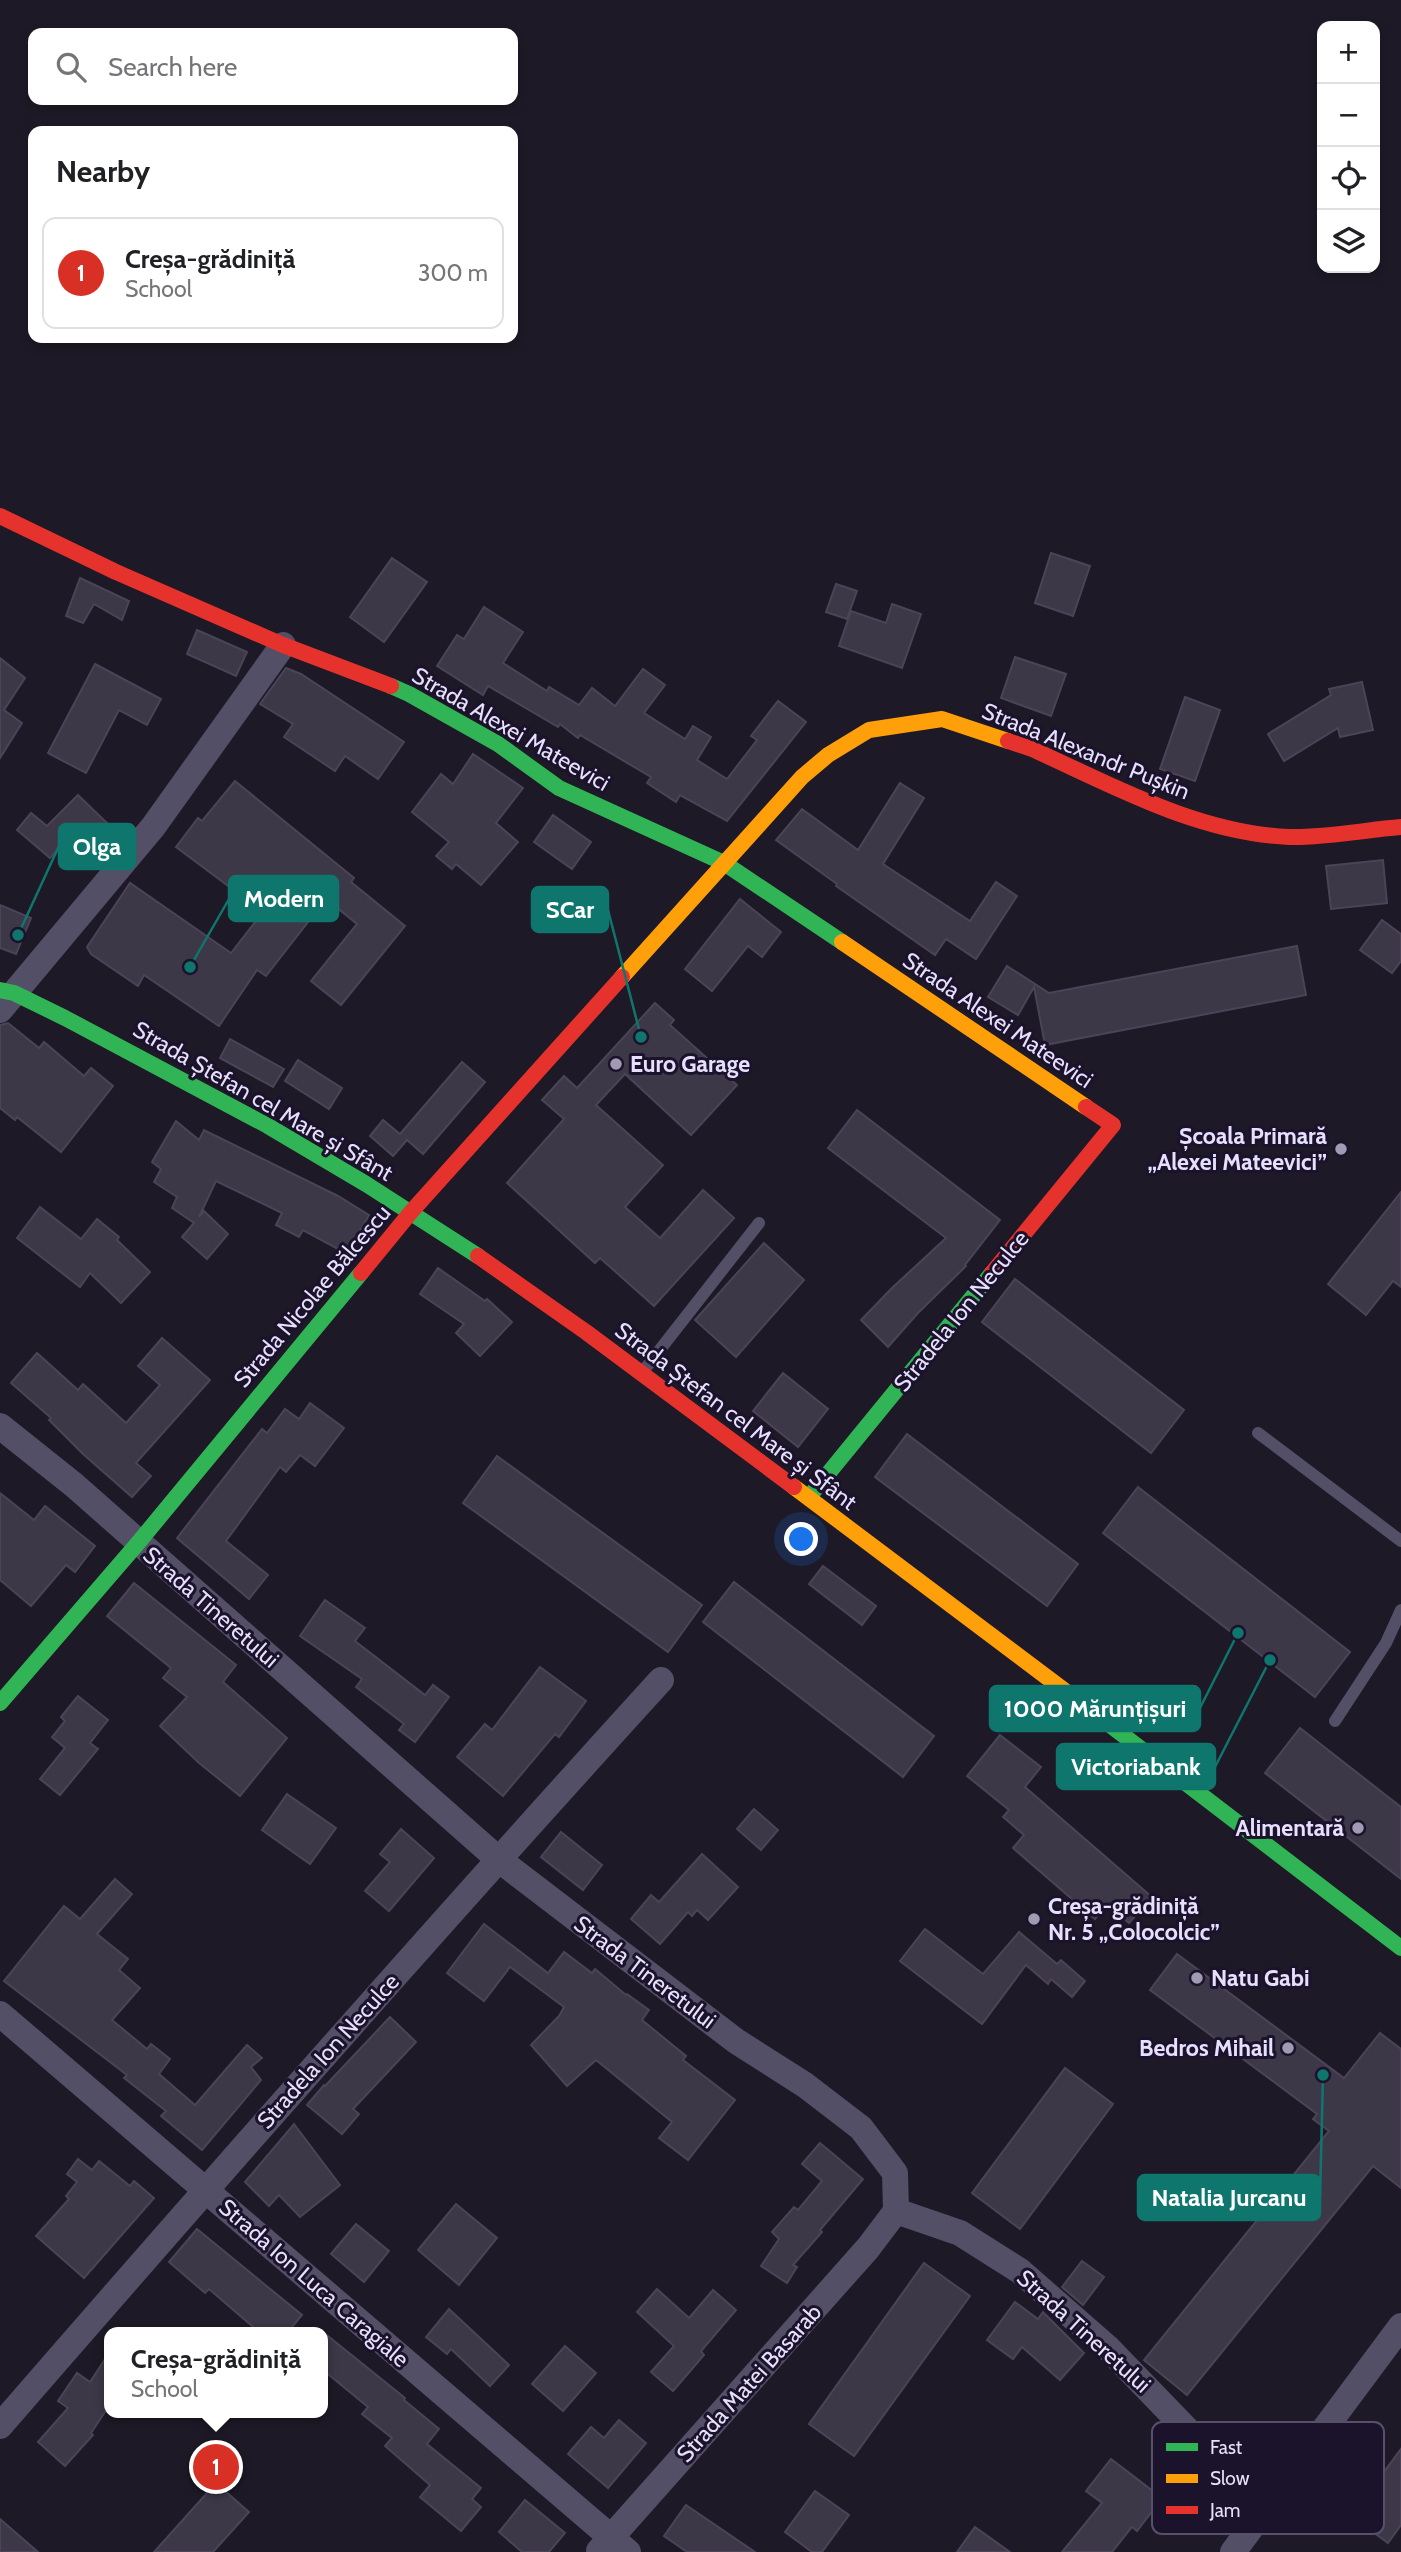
<!DOCTYPE html>
<html lang="en">
<head>
<meta charset="utf-8">
<style>
  body { margin:0; font-family:Cabin,sans-serif; background:#f6f6f6; color:#202124 }
  .controls { position:absolute; right:21px; top:21px; display:grid; overflow:hidden; border-radius:14px; box-shadow:0 4px 10px #0003 }
  .controls button { width:63px; height:63px; display:grid; place-items:center; padding:0; border:0; border-bottom:2px solid #e0e0e0; background:#fff; color:#202124; font:35px sans-serif }
  .you { position:absolute; left:802px; top:1540px; width:24px; height:24px; margin:-18px; border:5px solid #fff; border-radius:50%; background:#1a73e8; box-shadow:0 0 0 10px #1a73e833 }
  .badge { display:grid; place-items:center; width:46px; height:46px; border-radius:50%; background:#d93025; color:#fff; font-size:23px; font-weight:700 }
  .pin { position:absolute; translate:-50% -50%; border:4px solid #fff; box-shadow:0 2px 7px #0006 }
  .popup { position:absolute; left:104px; top:2327px; width:224px; height:91px; box-sizing:border-box; display:grid; place-content:center; border-radius:14px; background:#fff; filter:drop-shadow(0 2px 5px #0005); font-size:23px; white-space:nowrap; color:#757577 }
  .popup b { font-size:26px; color:#202124 }
  .popup::after { content:''; position:absolute; left:50%; top:100%; margin-left:-14px; border:14px solid transparent; border-top-color:#fff }
  .list { margin:0; padding:0; list-style:none }
  h2 { display:flex; justify-content:space-between; align-items:center; height:91px; margin:0; padding:0 28px; font-size:30px }
  h2 small { font-size:23px; font-weight:400; color:#757577 }
  .list li { display:grid; grid-template-columns:46px 1fr auto; gap:21px; align-items:center; box-sizing:border-box; height:112px; margin:0 14px 14px; padding:0 14px; border:2px solid #e0e0e0; border-radius:14px }
  .list b { display:block; font-size:26px; white-space:nowrap }
  .list p { margin:0; font-size:23px; white-space:nowrap; color:#757577 }
  .list em { font-size:23px; font-style:normal; color:#757577 }
  .icon { flex:none; width:38px; height:38px; fill:none; stroke:currentColor; stroke-width:2; stroke-linecap:round; stroke-linejoin:round }
  .map { position:relative; flex:none; width:1401px; height:2552px; overflow:hidden }
  .search { position:absolute; background:#fff; box-shadow:0 4px 10px #0003; left:28px; top:28px; width:490px; height:77px; display:flex; align-items:center; gap:18px; box-sizing:border-box; padding:0 24px; border-radius:14px; color:#757577; font-size:26px }
  .panel { position:absolute; background:#fff; box-shadow:0 4px 10px #0003; left:28px; top:126px; width:490px; height:217px; border-radius:14px }
  .map>svg:first-child { display:block }
</style>
</head>
<body>
<div class="map">
<svg width="1401" height="2552" viewBox="0 0 1401 2552">
  <rect width="100%" height="100%" fill="#1d1926"/>
  <g fill="#3d3847" stroke="#4b4458" stroke-width="2">
    <polygon points="1051,553 1090,566 1073,616 1035,603"/>
    <polygon points="392,558 427,582 384,642 350,617"/>
    <polygon points="80,578 129,601 122,620 94,604 83,623 66,616"/>
    <polygon points="836,584 857,591 847,619 826,612"/>
    <polygon points="892,604 921,614 902,668 839,646 851,611 886,623"/>
    <polygon points="484,607 523,632 503,663 547,691 549,687 579,705 592,688 615,706 643,669 665,685 644,713 685,739 693,726 711,737 697,760 727,779 757,740 751,736 778,701 806,722 727,821 680,795 676,802 647,783 651,777 580,735 578,738 560,724 558,727 488,686 483,695 437,666 457,635 464,639"/>
    <polygon points="197,630 247,652 236,676 187,654"/>
    <polygon points="1015,657 1066,674 1051,716 1001,698"/>
    <polygon points="0,658 25,678 4,710 22,723 0,758"/>
    <polygon points="95,664 161,699 147,725 119,710 86,773 48,753"/>
    <polygon points="286,668 301,674 404,742 378,779 345,756 335,771 284,737 293,724 260,704"/>
    <polygon points="1362,682 1373,730 1340,737 1338,728 1284,761 1268,734 1331,695 1329,689"/>
    <polygon points="1185,697 1220,710 1195,781 1160,769"/>
    <polygon points="473,754 523,788 496,823 518,842 481,885 456,864 452,869 436,856 449,842 412,812 441,774 453,784"/>
    <polygon points="235,781 354,878 351,882 405,926 341,1005 311,981 357,924 326,899 266,976 257,970 219,1026 144,975 138,986 91,954 87,947 130,883 231,953 263,912 176,847 198,818 202,821"/>
    <polygon points="900,783 924,798 883,864 970,921 996,882 1017,896 976,959 946,939 935,955 836,886 837,884 776,840 802,809 858,850"/>
    <polygon points="78,795 109,825 83,851 69,837 50,858 17,830 31,813 47,826"/>
    <polygon points="553,815 591,842 572,869 534,842"/>
    <polygon points="1383,860 1387,903 1331,909 1326,866"/>
    <polygon points="740,899 781,932 762,957 748,946 712,991 685,969"/>
    <polygon points="0,905 31,918 16,954 0,948"/>
    <polygon points="1382,920 1401,934 1401,961 1392,973 1360,950"/>
    <polygon points="1297,946 1306,995 1045,1045 1034,987 1018,1015 988,997 1007,966 1049,993"/>
    <polygon points="655,1003 674,1020 670,1025 737,1085 691,1135 625,1074 596,1105 663,1165 625,1207 660,1238 703,1190 734,1218 654,1306 600,1258 595,1263 507,1183 564,1119 542,1100 564,1076 577,1088"/>
    <polygon points="8,1023 39,1048 44,1042 84,1076 91,1068 113,1086 61,1152 17,1117 15,1120 0,1108 0,1025"/>
    <polygon points="230,1039 284,1069 273,1087 220,1058"/>
    <polygon points="298,1060 342,1088 329,1109 285,1081"/>
    <polygon points="462,1062 485,1082 423,1154 407,1140 393,1156 370,1136 383,1120 400,1134"/>
    <polygon points="857,1110 1000,1220 965,1265 966,1266 918,1313 888,1347 861,1320 892,1288 946,1238 828,1148"/>
    <polygon points="176,1121 199,1140 204,1130 338,1196 369,1215 347,1254 303,1230 299,1237 276,1225 282,1213 216,1181 199,1217 204,1211 228,1234 207,1259 182,1237 194,1223 172,1208 177,1197 154,1182 161,1169 152,1162"/>
    <polygon points="1401,1192 1401,1287 1393,1281 1366,1315 1328,1284"/>
    <polygon points="40,1207 81,1239 97,1219 119,1237 117,1240 150,1272 121,1303 90,1273 80,1287 17,1238"/>
    <polygon points="764,1243 804,1280 736,1357 695,1320"/>
    <polygon points="438,1268 485,1301 487,1299 512,1322 480,1356 456,1333 464,1324 420,1294"/>
    <polygon points="1015,1279 1184,1410 1151,1453 982,1322"/>
    <polygon points="162,1338 210,1380 136,1463 151,1476 132,1497 83,1454 49,1420 51,1418 11,1383 37,1353 78,1390 83,1384 126,1423 160,1385 138,1366"/>
    <polygon points="783,1373 828,1409 798,1447 753,1411"/>
    <polygon points="310,1403 344,1428 315,1466 300,1455 286,1472 280,1467 226,1541 268,1575 249,1599 177,1538 262,1429 267,1433 285,1409 299,1419"/>
    <polygon points="907,1434 1078,1564 1047,1606 875,1477"/>
    <polygon points="497,1456 702,1605 668,1652 463,1503"/>
    <polygon points="1138,1487 1350,1652 1315,1697 1103,1533"/>
    <polygon points="0,1493 34,1520 45,1506 95,1546 75,1572 66,1565 31,1606 0,1580"/>
    <polygon points="823,1566 876,1606 862,1625 809,1584"/>
    <polygon points="734,1582 934,1736 903,1777 703,1622"/>
    <polygon points="134,1583 236,1665 223,1682 287,1738 240,1796 199,1763 160,1726 187,1697 163,1678 171,1668 107,1616"/>
    <polygon points="325,1600 365,1628 355,1641 425,1695 433,1685 449,1697 415,1742 399,1730 404,1724 356,1687 362,1679 300,1636"/>
    <polygon points="540,1667 586,1701 559,1737 555,1734 503,1796 457,1757 485,1724 492,1730"/>
    <polygon points="78,1696 108,1720 90,1743 98,1749 60,1795 40,1779 65,1748 52,1737 65,1721 61,1717"/>
    <polygon points="1300,1728 1401,1807 1401,1879 1265,1773"/>
    <polygon points="1000,1735 1041,1767 1025,1787 1152,1897 1129,1923 1107,1904 1095,1919 1013,1848 1024,1835 1003,1817 1009,1810 967,1776"/>
    <polygon points="287,1794 336,1828 310,1864 262,1830"/>
    <polygon points="754,1809 778,1830 761,1850 737,1829"/>
    <polygon points="401,1829 434,1858 389,1911 365,1891 390,1862 380,1854"/>
    <polygon points="561,1832 602,1865 583,1890 541,1857"/>
    <polygon points="702,1854 738,1887 708,1920 697,1910 692,1916 688,1912 660,1944 631,1919 651,1895 659,1902"/>
    <polygon points="115,1879 132,1894 97,1934 128,1959 119,1970 140,1988 112,2020 147,2049 151,2044 170,2059 159,2074 195,2105 247,2045 262,2058 251,2067 261,2080 202,2150 161,2116 166,2111 124,2078 127,2075 4,1981 64,1906 80,1919"/>
    <polygon points="484,1924 548,1973 564,1952 592,1973 595,1969 626,1995 627,1994 649,2010 642,2020 686,2056 683,2060 735,2100 688,2160 659,2138 672,2122 596,2060 567,2086 531,2045 559,2016 564,2007 510,1967 484,2001 447,1973"/>
    <polygon points="925,1929 983,1974 1019,1932 1057,1964 1061,1960 1085,1981 1072,1997 1051,1979 1048,1984 1026,1965 982,2024 900,1961"/>
    <polygon points="1177,1954 1344,2078 1380,2033 1401,2049 1401,2188 1373,2166 1187,2395 1144,2360 1329,2131 1313,2119 1317,2114 1150,1990"/>
    <polygon points="390,2017 416,2042 353,2109 359,2114 342,2134 307,2105 324,2085 325,2086"/>
    <polygon points="1065,2068 1113,2104 1020,2229 972,2193"/>
    <polygon points="294,2124 340,2185 300,2217 279,2195 269,2206 245,2182"/>
    <polygon points="820,2143 863,2179 820,2230 822,2232 793,2265 797,2267 787,2283 761,2266 779,2239 772,2232 794,2207 798,2210 822,2181 802,2164"/>
    <polygon points="78,2159 92,2170 99,2161 130,2186 134,2181 154,2198 84,2278 36,2236 69,2199 66,2196 77,2182 67,2174"/>
    <polygon points="456,2204 497,2238 459,2285 418,2250"/>
    <polygon points="356,2224 389,2251 364,2282 331,2254"/>
    <polygon points="197,2229 302,2315 288,2332 259,2332 209,2289 205,2293 169,2262"/>
    <polygon points="1082,2261 1104,2277 1083,2305 1062,2287"/>
    <polygon points="924,2263 970,2296 854,2456 809,2424"/>
    <polygon points="657,2289 689,2318 713,2290 736,2310 701,2351 704,2355 673,2391 651,2372 674,2346 637,2312"/>
    <polygon points="1015,2302 1038,2319 1043,2312 1084,2353 1060,2380 1022,2347 1013,2359 987,2340"/>
    <polygon points="449,2309 509,2365 490,2386 451,2349 447,2354 426,2337"/>
    <polygon points="323,2332 405,2398 404,2400 439,2429 427,2444 481,2488 472,2499 481,2507 461,2531 420,2497 430,2485 385,2446 392,2438 362,2414 368,2407 323,2370"/>
    <polygon points="565,2346 596,2373 563,2411 532,2384"/>
    <polygon points="109,2353 109,2406 91,2433 93,2435 65,2466 38,2442 68,2408 58,2401 77,2373 90,2382"/>
    <polygon points="619,2420 646,2443 608,2488 568,2454 591,2427 604,2438"/>
    <polygon points="1401,2449 1401,2525 1388,2543 1351,2516"/>
    <polygon points="1111,2459 1162,2498 1137,2531 1132,2527 1112,2552 1062,2552 1102,2503 1086,2491"/>
    <polygon points="216,2483 249,2512 213,2552 154,2552"/>
    <polygon points="815,2491 849,2515 822,2552 812,2552 785,2532"/>
    <polygon points="525,2500 565,2533 549,2552 522,2552 499,2532"/>
    <polygon points="686,2505 755,2552 687,2552 664,2536"/>
    <polygon points="0,2519 38,2552 0,2552"/>
    <polygon points="975,2527 1010,2552 957,2552"/>
  </g>
  <g fill="none" stroke-linecap="round" stroke-linejoin="round">
    <g stroke="#534f66" stroke-width="12">
      <polyline points="644,1370 759,1223"/>
      <polyline points="1258,1433 1401,1541"/>
      <polyline points="1335,1721 1386,1643 1401,1610"/>
    </g>
    <g stroke="#534f66" stroke-width="26">
      <polyline points="0,1010 153,827 283,645"/>
      <polyline points="0,1426 74,1485 498,1859 736,2041 805,2085 861,2128 895,2173 896,2211 960,2233 1020,2271 1108,2348 1195,2438 1259,2518"/>
      <polyline points="0,2014 628,2552"/>
      <path d="M0,2426C218,2175 437,1926 661,1680"/>
      <polyline points="599,2551 868,2248 896,2211"/>
      <polyline points="1233,2552 1401,2326"/>
    </g>
    <g stroke="#30b455" stroke-width="16">
      <polyline points="391,686 409,694 498,744 559,788 724,863 842,942"/>
      <polyline points="0,990 14,993 65,1018 268,1126 366,1184 478,1256"/>
      <polyline points="809,1497 992,1273"/>
      <polyline points="0,1703 138,1543 361,1273"/>
      <polyline points="1089,1709 1401,1948"/>
    </g>
    <g stroke="#ff9f0a" stroke-width="16">
      <polyline points="842,942 1086,1107"/>
      <polyline points="622,977 802,777 828,755 869,730 942,719 1008,741"/>
      <polyline points="794,1487 1089,1709"/>
    </g>
    <g stroke="#e5322d" stroke-width="16">
      <polyline points="0,516 116,572 283,645 391,686"/>
      <path d="M1008,741L1032,749C1114,786 1197,833 1289,837C1324,838 1365,830 1401,827"/>
      <polyline points="478,1256 586,1332 794,1487"/>
      <polyline points="361,1273 411,1212 622,977"/>
      <polyline points="992,1273 1113,1125 1086,1107"/>
    </g>
  </g>
  <g fill="#a09ab2" stroke="#1b132c" stroke-width="2.5">
    <circle cx="616" cy="1064" r="7"/>
    <circle cx="1341" cy="1149" r="7"/>
    <circle cx="1358" cy="1828" r="7"/>
    <circle cx="1034" cy="1919" r="7"/>
    <circle cx="1197" cy="1978" r="7"/>
    <circle cx="1288" cy="2048" r="7"/>
  </g>
  <g text-anchor="middle" stroke-width="6" stroke-linejoin="round" paint-order="stroke">
    <g font-size="23" fill="#e7e0fd" stroke="#1b132c">
      <text transform="translate(511 729) rotate(30)" y="8">Strada Alexei Mateevici</text>
      <text transform="translate(1086 751) rotate(22)" y="8">Strada Alexandr Pușkin</text>
      <text transform="translate(998 1020) rotate(34)" y="8">Strada Alexei Mateevici</text>
      <text transform="translate(263 1101) rotate(30)" y="8">Strada Ștefan cel Mare și Sfânt</text>
      <text transform="translate(312 1296) rotate(-50)" y="8">Strada Nicolae Bălcescu</text>
      <text transform="translate(961 1311) rotate(-51)" y="8">Stradela Ion Neculce</text>
      <text transform="translate(736 1416) rotate(37)" y="8">Strada Ștefan cel Mare și Sfânt</text>
      <text transform="translate(211 1607) rotate(41)" y="8">Strada Tineretului</text>
      <text transform="translate(645 1972) rotate(37)" y="8">Strada Tineretului</text>
      <text transform="translate(328 2051) rotate(-48)" y="8">Stradela Ion Neculce</text>
      <text transform="translate(314 2283) rotate(41)" y="8">Strada Ion Luca Caragiale</text>
      <text transform="translate(1084 2331) rotate(42)" y="8">Strada Tineretului</text>
      <text transform="translate(749 2383) rotate(-48)" y="8">Strada Matei Basarab</text>
    </g>
    <g font-size="23" font-weight="bold" fill="#e7e0fd" stroke="#1b132c" text-anchor="start">
      <text x="630" y="1072">Euro Garage</text>
      <text x="1327" y="1144" text-anchor="end">Școala Primară<tspan x="1327" dy="26">„Alexei Mateevici”</tspan></text>
      <text x="1344" y="1836" text-anchor="end">Alimentară</text>
      <text x="1048" y="1914">Creșa-grădiniță<tspan x="1048" dy="26">Nr. 5 „Colocolcic”</tspan></text>
      <text x="1211" y="1986">Natu Gabi</text>
      <text x="1274" y="2056" text-anchor="end">Bedros Mihail</text>
    </g>
  </g>
  <rect x="1152" y="2422" width="232" height="112" rx="10" fill="#1b132c" stroke="#58506b" stroke-width="2"/>
  <rect x="1166" y="2443" width="32" height="8" fill="#30b455"/>
  <rect x="1166" y="2474" width="32" height="9" fill="#ff9f0a"/>
  <rect x="1166" y="2506" width="32" height="8" fill="#e5322d"/>
  <g font-size="19" fill="#e7e0fd">
    <text x="1210" y="2454">Fast</text>
    <text x="1210" y="2485">Slow</text>
    <text x="1210" y="2517">Jam</text>
  </g>
  <path fill="none" stroke="#0f766e" stroke-width="2.5" d="M18 935L59 846M190 967L229 899M641 1037L608 910M1238 1633L1200 1708M1270 1660L1215 1767M1323 2075L1320 2198"/>
  <g fill="#0f766e" stroke="#1b132c" stroke-width="2.5">
    <circle cx="18" cy="935" r="7"/>
    <circle cx="190" cy="967" r="7"/>
    <circle cx="641" cy="1037" r="7"/>
    <circle cx="1238" cy="1633" r="7"/>
    <circle cx="1270" cy="1660" r="7"/>
    <circle cx="1323" cy="2075" r="7"/>
  </g>
  <g fill="#0f766e" stroke="#0f766e" stroke-width="2.5">
    <rect x="59" y="824" width="76" height="45" rx="7"/>
    <rect x="229" y="876" width="109" height="45" rx="7"/>
    <rect x="532" y="887" width="76" height="45" rx="7"/>
    <rect x="990" y="1686" width="210" height="45" rx="7"/>
    <rect x="1057" y="1744" width="158" height="45" rx="7"/>
    <rect x="1138" y="2175" width="182" height="45" rx="7"/>
  </g>
  <g font-size="24" text-anchor="middle" font-weight="bold" fill="#fff">
    <text x="97" y="855">Olga</text>
    <text x="284" y="907">Modern</text>
    <text x="570" y="918">SCar</text>
    <text x="1095" y="1717">1000 Mărunțișuri</text>
    <text x="1136" y="1775">Victoriabank</text>
    <text x="1229" y="2206">Natalia Jurcanu</text>
  </g>
</svg>
<div class="controls">
<button>+</button>
<button>−</button>
<button><svg class="icon" aria-label="locate" viewBox="0 0 24 24"><circle cx="12" cy="12" r="6"/><path d="M12 2v4M12 18v4M2 12h4M18 12h4"/></svg></button>
<button><svg class="icon" aria-label="layers" viewBox="0 0 24 24"><path d="M12 4l9 5-9 5-9-5zM3 14l9 5 9-5"/></svg></button>
</div>
<div class="you"></div>
<div class="pin badge" style="left:216px;top:2467px">1</div>
<div class="popup"><b>Creșa-grădiniță</b>School</div>
<div class="search"><svg class="icon" aria-label="search" viewBox="0 0 24 24"><circle cx="10" cy="10" r="6"/><path d="M15 15l6 6"/></svg>Search here</div>
<section class="panel">
<h2>Nearby<small></small></h2>
<ul class="list">
<li><span class="badge">1</span><div><b>Creșa-grădiniță</b><p>School</p></div><em>300 m</em></li>
</ul>
</section>
</div>
</body>
</html>
